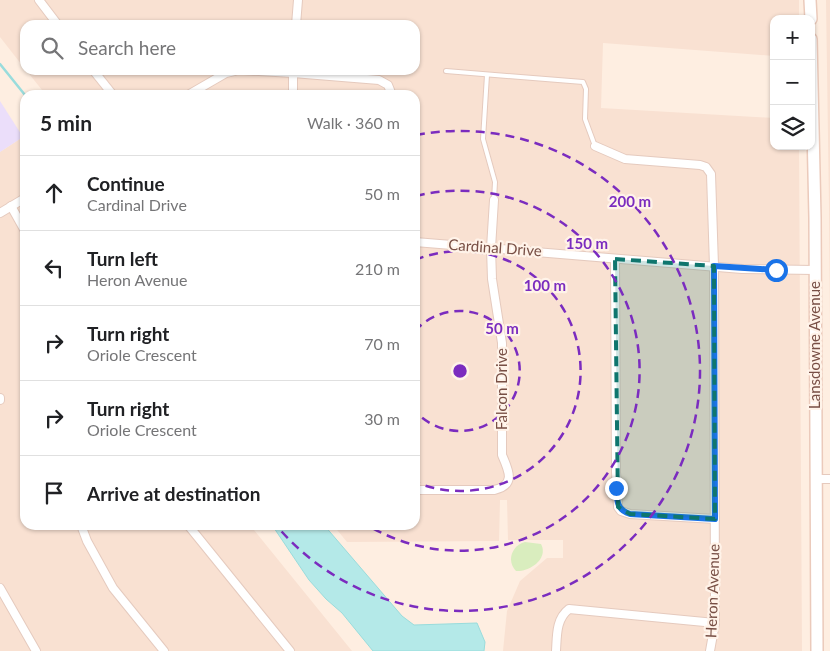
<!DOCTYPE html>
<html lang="en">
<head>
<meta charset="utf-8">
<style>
  body { margin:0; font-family:Lato,sans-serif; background:#f2f2f2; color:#202124 }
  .controls { position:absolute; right:15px; top:15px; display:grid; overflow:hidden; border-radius:10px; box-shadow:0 1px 4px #0004 }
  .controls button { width:45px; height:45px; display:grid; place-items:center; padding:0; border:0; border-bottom:1px solid #e0e0e0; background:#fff; color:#202124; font:25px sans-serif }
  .stop { position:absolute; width:15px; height:15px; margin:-11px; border:4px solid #1a73e8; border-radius:50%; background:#fff }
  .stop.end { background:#1a73e8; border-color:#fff; box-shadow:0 1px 5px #0008 }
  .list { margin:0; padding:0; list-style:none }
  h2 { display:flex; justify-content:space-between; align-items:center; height:65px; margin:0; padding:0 20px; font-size:21px }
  h2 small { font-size:16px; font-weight:400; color:#757577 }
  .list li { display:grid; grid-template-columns:32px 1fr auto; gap:15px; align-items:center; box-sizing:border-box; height:75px; padding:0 20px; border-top:1px solid #e0e0e0 }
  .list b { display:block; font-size:19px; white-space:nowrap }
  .list p { margin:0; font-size:16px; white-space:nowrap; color:#757577 }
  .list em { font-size:16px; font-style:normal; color:#757577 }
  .icon { flex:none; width:28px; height:28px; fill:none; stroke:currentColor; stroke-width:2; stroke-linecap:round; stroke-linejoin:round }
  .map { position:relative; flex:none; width:830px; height:651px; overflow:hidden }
  .search { position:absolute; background:#fff; box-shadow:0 1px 4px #0004; left:20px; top:20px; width:400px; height:55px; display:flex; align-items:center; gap:12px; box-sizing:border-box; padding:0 18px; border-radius:15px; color:#757577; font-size:19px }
  .panel { position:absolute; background:#fff; box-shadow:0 1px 4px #0004; left:20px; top:90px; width:400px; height:440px; border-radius:15px }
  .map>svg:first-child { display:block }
</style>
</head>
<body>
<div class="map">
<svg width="830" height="651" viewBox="0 0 830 651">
  <rect width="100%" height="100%" fill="#feeee1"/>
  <g fill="#f9e1d2">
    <polygon points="0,0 799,0 799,19 774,19 774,56 603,43 601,108 774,118 774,146 799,146 802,651 503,651 507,611 520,581 547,558 563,558 563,540 508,540 507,500 500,500 499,541 347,542 333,525 415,525 415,95 46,95 26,70 415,70 415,25 25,25 25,69 0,37"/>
    <polygon points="826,0 830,0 830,330 829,206"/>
    <polygon points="23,137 25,140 25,525 250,525 352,651 0,651 0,152"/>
  </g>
  <polygon fill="#ebdefa" points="0,101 23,137 0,152"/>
  <path fill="#d9edbe" d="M525,542L541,544C549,559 529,572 516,571C506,561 512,545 525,542Z"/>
  <polygon fill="#b4e9e8" stroke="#99dcdc" points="272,525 324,525 402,616 414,625 477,623 485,642 484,651 373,651 342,613 326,599 309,580"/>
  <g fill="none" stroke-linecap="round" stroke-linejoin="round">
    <polyline stroke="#99dcdc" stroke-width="2.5" points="0,64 25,95"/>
    <g stroke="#e5cabe" stroke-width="6">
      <g id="service">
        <polyline points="446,71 583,82 586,89 585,119 595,146"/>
        <polyline points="487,75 483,139 495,182 494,200"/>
      </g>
    </g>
    <g stroke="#e5cabe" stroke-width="10">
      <g id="minor">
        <polyline points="39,0 58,25"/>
        <polyline points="296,25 298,0"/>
        <polyline points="93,70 113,95"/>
        <polyline points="188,95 226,73 239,70 293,73 379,80 388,85 392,95"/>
        <polyline points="293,95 293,70"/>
        <polyline points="595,146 625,159 700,165 706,167 711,174 714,266 715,603 715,623 710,651"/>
        <polyline points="11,206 25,231"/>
        <polyline points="0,213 25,198"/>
        <polyline points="415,242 742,269 815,270"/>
        <polyline points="615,259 616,472 618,507 621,511 630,514 715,519"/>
        <polyline points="0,398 0,400"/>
        <polyline points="816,479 830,479"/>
        <path d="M415,490H494C516,485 509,471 502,455V343L492,279L491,248L494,200"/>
        <polyline points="81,525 87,541 113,588 164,651"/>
        <polyline points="188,525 290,651"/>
        <polyline points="0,588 36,651"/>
        <path d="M556,651C557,635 556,619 569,609L715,623"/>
      </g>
    </g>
    <g stroke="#ebcabb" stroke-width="14">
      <g id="secondary">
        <polyline points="810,0 811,19"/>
        <polyline points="811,39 815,218 817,651"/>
      </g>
    </g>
    <use href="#service" stroke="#fff" stroke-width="4"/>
    <use href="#minor" stroke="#fff" stroke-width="8"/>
    <use href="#secondary" stroke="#fff" stroke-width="11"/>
  </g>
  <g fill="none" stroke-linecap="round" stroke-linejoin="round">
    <path stroke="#1a73e8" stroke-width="6" d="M616,488C617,501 617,510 630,514L715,519L714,266L776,270"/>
  </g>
  <path fill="#0f766e" fill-opacity="0.2" stroke="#0f766e" stroke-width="4" stroke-dasharray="10 6" stroke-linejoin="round" d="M615,259L714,266L715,519L630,514L618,507Z"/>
  <g fill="none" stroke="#7b2cbf" stroke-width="2.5" stroke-dasharray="9 6">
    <path d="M415 331A60 60 0 1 1 415 411"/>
    <path d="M415 260A120 120 0 1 1 415 482"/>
    <path d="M416 196A180 180 0 1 1 367 525"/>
    <path d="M416 135A240 240 0 1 1 276 525"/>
  </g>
  <g text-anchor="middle" stroke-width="4.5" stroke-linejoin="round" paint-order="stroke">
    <g font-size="15" fill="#784f45" stroke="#fff3e9">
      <text transform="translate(495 248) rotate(4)" y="5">Cardinal Drive</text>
      <text transform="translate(815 345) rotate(-90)" y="5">Lansdowne Avenue</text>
      <text transform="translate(502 389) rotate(-90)" y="5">Falcon Drive</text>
      <text transform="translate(713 591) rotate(-88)" y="5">Heron Avenue</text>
    </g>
  </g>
  <circle cx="460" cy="371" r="8" fill="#7b2cbf" stroke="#fff3e9" stroke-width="2.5"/>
  <g font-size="15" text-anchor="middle" font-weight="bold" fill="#7b2cbf" stroke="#fff3e9" stroke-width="4.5" stroke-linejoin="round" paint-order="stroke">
    <text x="630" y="207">200 m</text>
    <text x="587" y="249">150 m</text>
    <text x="545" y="291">100 m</text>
    <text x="502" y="334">50 m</text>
  </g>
</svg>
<div class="controls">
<button>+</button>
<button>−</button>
<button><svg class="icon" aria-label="layers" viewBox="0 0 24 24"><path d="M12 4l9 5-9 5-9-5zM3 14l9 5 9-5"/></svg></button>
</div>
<div class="stop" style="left:776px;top:270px"></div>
<div class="stop end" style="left:616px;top:488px"></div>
<div class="search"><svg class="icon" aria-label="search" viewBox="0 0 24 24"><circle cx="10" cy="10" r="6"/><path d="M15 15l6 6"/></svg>Search here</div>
<section class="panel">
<h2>5 min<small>Walk · 360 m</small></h2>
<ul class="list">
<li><svg class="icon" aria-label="ahead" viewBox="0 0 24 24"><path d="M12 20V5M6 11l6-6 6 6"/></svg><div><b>Continue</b><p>Cardinal Drive</p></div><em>50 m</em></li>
<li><svg class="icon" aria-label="left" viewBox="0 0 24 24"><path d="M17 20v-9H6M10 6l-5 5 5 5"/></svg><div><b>Turn left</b><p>Heron Avenue</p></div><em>210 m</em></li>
<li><svg class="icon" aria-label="right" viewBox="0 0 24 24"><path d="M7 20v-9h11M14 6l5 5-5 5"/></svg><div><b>Turn right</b><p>Oriole Crescent</p></div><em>70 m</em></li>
<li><svg class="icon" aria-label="right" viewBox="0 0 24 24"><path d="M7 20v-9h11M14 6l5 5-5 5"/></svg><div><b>Turn right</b><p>Oriole Crescent</p></div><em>30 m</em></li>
<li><svg class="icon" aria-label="arrive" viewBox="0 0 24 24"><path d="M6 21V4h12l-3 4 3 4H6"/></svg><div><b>Arrive at destination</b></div></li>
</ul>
</section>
</div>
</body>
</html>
